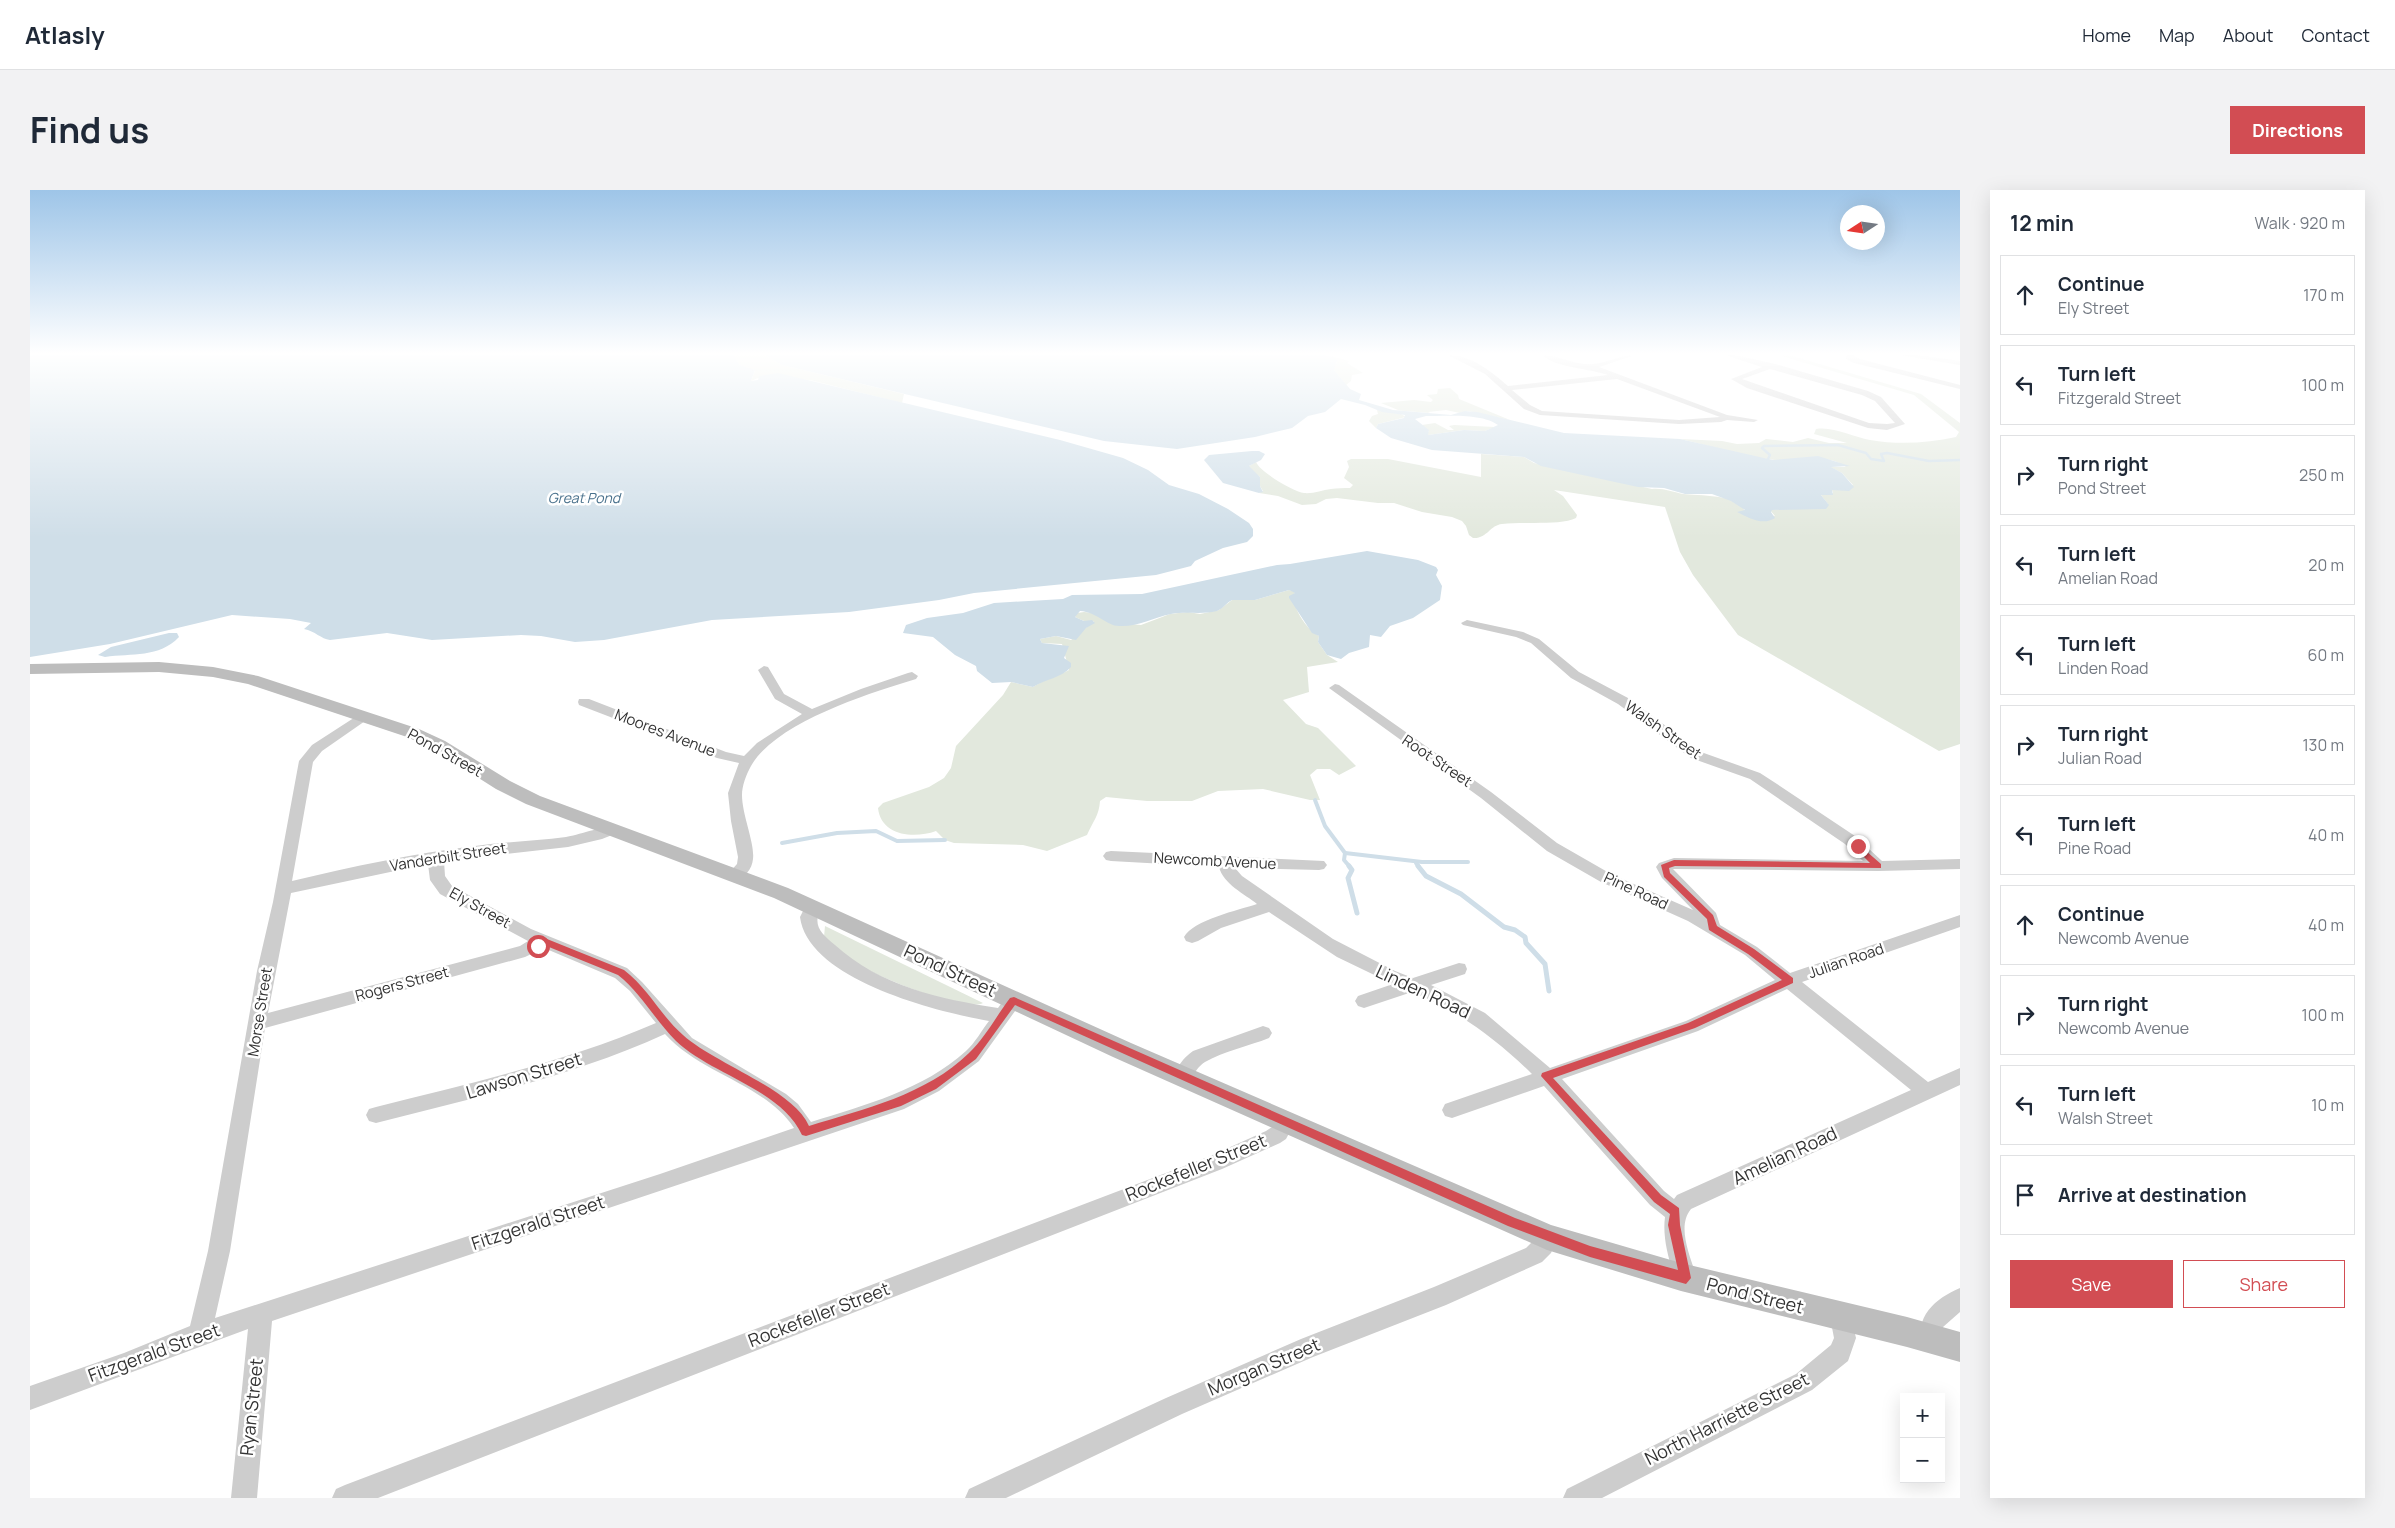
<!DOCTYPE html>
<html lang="en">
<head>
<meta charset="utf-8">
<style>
  body { margin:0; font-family:Manrope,sans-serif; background:#f2f2f3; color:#1f2937 }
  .controls { position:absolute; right:15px; bottom:15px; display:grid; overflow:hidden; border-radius:0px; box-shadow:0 5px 20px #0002 }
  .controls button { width:45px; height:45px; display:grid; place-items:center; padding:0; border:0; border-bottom:1px solid #e0e1e3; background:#fff; color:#1f2937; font:25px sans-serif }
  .compass { position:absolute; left:1810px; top:15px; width:45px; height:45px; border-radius:50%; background:#fff; box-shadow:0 5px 20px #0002; rotate:258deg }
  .stop { position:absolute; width:15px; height:15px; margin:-11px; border:4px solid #d24d53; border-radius:50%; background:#fff }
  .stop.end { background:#d24d53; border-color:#fff; box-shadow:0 1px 5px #0008 }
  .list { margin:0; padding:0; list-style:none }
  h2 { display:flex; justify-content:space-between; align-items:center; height:65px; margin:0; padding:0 20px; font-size:21px }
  h2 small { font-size:16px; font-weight:400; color:#747a83 }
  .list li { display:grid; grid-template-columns:32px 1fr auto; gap:15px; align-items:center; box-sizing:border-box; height:80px; margin:0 10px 10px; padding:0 10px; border:1px solid #e0e1e3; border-radius:0px }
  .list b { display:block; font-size:19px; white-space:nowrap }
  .list p { margin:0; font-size:16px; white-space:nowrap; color:#747a83 }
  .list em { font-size:16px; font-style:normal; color:#747a83 }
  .actions { display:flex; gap:10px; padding:15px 20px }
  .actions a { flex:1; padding:11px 0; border:1px solid #d24d53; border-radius:0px; text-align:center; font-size:18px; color:#d24d53 }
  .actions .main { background:#d24d53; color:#fff }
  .icon { flex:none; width:28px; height:28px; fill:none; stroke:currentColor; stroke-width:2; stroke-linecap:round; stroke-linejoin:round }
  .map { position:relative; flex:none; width:1930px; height:1308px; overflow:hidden; border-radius:0px }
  header { display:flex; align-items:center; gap:30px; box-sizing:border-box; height:70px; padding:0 25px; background:#fff; border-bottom:1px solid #e0e1e3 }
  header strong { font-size:24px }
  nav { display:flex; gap:28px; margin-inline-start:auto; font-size:18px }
  .intro { display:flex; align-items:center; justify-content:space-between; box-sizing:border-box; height:120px; padding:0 30px }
  h1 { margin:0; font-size:35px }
  .button { padding:12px 22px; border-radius:0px; background:#d24d53; color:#fff; font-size:18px; font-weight:700 }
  main { display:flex; gap:30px; padding:0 30px }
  aside { flex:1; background:#fff; border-radius:0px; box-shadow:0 5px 20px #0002 }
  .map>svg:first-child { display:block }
</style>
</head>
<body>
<header>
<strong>Atlasly</strong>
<nav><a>Home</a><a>Map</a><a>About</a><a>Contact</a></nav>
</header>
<div class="intro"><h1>Find us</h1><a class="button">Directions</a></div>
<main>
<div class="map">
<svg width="1930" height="1308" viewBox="0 0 1930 1308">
  <rect width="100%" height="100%" fill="#fff"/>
  <g fill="#e2e8dd">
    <polygon points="703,165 734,165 752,175 874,204 872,213 780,190 728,188 721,191 725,181 710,175"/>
    <path d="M1748,165H1759L1891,204L1930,233V554L1909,561L1708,445L1663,385L1650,362L1635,317L1524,300L1533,306L1547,325L1546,328C1530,336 1492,331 1472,334C1460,335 1457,349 1443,348L1439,345L1436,336L1432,331L1422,327L1392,322L1364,313H1348L1307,308L1296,309L1286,314L1272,315L1248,306L1229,303L1233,301L1230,296V287L1219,279V276L1226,272C1230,282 1264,302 1274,303C1283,304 1292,300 1301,299C1307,298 1314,298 1320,298L1323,295L1314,288L1319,277L1317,271L1321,269H1358L1451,287V264L1494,267L1504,273L1622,299C1634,298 1642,302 1653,304C1667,306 1710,304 1714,320L1745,326L1740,320L1758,318L1793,319L1798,314L1791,305L1803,303L1802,300L1823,295L1812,283L1800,277H1816C1793,261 1771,273 1745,270C1713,267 1682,256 1650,249L1692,251L1707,254L1729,253L1736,249L1763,252L1778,248L1799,253H1817L1784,244L1786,239C1803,236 1823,247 1840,250C1869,255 1898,253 1926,247L1929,242L1884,205Z"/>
    <polygon points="1301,166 1319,171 1317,173 1333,183 1322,185 1321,191 1316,195 1304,180 1304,175 1307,173"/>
    <polygon points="1420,198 1428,205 1429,209 1480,230 1438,221 1430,223 1416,220 1398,222 1400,223 1363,220 1368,220 1351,213 1384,210 1401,212 1403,210 1397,205 1407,204 1408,199"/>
    <polygon points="1347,220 1371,224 1376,227 1348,234 1346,238 1339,231 1342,226 1348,224"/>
    <polygon points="1405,233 1418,240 1424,240 1419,236 1424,235 1465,237 1455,241 1434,240 1398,245 1397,243 1399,241 1392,235"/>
    <path d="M1259,400L1265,402C1260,416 1277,440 1289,446L1288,452L1297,465L1308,472L1277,477L1279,502L1253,510L1276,534L1288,538L1326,576L1309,585L1300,579H1287L1280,585L1290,610H1280L1233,599L1188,601L1162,611H1117L1076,607L1070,611C1069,626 1063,631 1057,645L1017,661L993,655L924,653L915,650L906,641C884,649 851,646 848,618L853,613L899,597L914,588L921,578L926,556L973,505L981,492L1003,497C1015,489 1027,486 1039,480L1032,454L1012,453L1010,449L1026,446L1041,450L1064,431H1054L1045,427L1047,423L1054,422L1063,423L1078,432L1111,435L1140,424L1158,422L1170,424L1189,420L1202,410H1225Z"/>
    <path d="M795,736L953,813C935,823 842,785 824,772C813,765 804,755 794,747Z"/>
  </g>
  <g fill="#cfdee8" fill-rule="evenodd">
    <path d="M0,165H703L710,175L725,180L721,191L728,190L729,186L748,183L1030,250L1093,268L1118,280L1139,295L1169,304L1198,319L1219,333L1223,339V346L1217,352L1193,358L1165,371L1161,376L1126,385L944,403L909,410L819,422L682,430L574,450L545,452L511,446L491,445L402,450L357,443L300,450C291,449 285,441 274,439L281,433L260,429L202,425L80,454L0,467Z"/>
    <path d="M734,165H1296L1307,169L1304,180L1320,199L1331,204L1329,210L1363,220L1421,225L1435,221L1447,222L1534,243L1650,249L1743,270L1788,266L1820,276L1801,277L1812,283L1824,297L1819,301L1802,300L1803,305H1791L1799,315L1796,319L1742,320L1741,322L1745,328C1733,336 1719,328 1707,322L1715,320L1701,311L1682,304H1655L1634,298L1608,297L1511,276L1494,267L1402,260L1361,248L1346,238L1348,234L1374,228L1375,225L1352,222L1335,215L1311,209L1295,222L1278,226L1262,238L1225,247L1147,259L1074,251L752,175ZM1396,226C1414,226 1453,223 1468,235L1455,241L1434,240L1398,245L1399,240L1385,229Z"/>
    <polygon points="1222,261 1229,261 1235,264 1231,270 1219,276 1230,287 1230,296 1233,302 1229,303 1193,293 1174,270 1179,265"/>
    <path d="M1337,361L1388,370L1406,377L1408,380L1406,385L1412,396L1410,410L1383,428L1360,436L1351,447L1340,445L1339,457L1319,463L1311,469L1297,465L1288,452L1289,446L1282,443L1259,408V406L1265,403L1259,400L1225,410H1202C1196,413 1194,418 1187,421C1171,425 1157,421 1141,424C1122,428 1108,437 1089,436C1077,436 1067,422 1050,421L1045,427L1054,431L1062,430L1065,433L1056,438L1046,450L1026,446L1010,449L1012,453L1039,456L1034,468L1041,473V477C1031,488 1016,489 1003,497L981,492L962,493L947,481L946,476L925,465L903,447L873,443L876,435L897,428L933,423L964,413L1033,409L1042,405L1112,404L1247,375L1260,374Z"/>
    <path d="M139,443H147L149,447C129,468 102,463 75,467L68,465L81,457Z"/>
  </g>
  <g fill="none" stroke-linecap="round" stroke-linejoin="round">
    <polyline stroke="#cfdee8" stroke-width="2.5" points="1738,269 1740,265 1732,258 1734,256 1808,255 1836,263 1841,269 1854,271 1851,264 1857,263 1899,271 1930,270"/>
    <g stroke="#cfdee8" stroke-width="4">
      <polyline points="1285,610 1295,636 1315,663 1314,670 1320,677"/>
      <polyline points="752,653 807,643 846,641 867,651 915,650"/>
      <polyline points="1315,663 1392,672 1438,672"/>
      <polyline points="1386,673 1389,677"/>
    </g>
    <g stroke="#cfdee8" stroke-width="5">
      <polyline points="1319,676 1322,680 1318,688 1327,723"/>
      <polyline points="1388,676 1396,686 1431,704 1474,737 1485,740 1495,747 1496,753 1515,774 1519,801"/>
    </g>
    <g fill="#cdcdcd" fill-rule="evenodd">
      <path d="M1418,165C1440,164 1462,182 1478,196L1578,185C1558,178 1527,178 1512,165C1529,165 1545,176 1563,174C1577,173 1590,165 1605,165L1569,177L1697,225L1728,230L1724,232L1697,230L1691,232L1649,234L1510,225L1494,219L1455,184ZM1587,189L1690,227L1649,230L1512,221L1500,215L1482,200Z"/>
      <path d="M1695,165H1705L1745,174L1838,201L1851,207L1875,234L1857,240L1838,238L1717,198L1701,189L1732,177ZM1740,179L1832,205L1845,211L1865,233L1857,234L1839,233L1712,189Z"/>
      <polygon points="1817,165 1824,165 1824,166 1830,169 1930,195 1930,199 1824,173 1816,169"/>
      <polygon points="1870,165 1888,165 1930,171 1930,175"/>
      <path d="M1437,430L1493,442L1509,449L1549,482L1598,508L1671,562L1730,583L1747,594L1825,646L1852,671L1930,669V679L1848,681L1643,679L1686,723L1690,735L1727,757L1760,783L1930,725V737L1772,792L1898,892L1930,878V895L1661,1019C1646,1037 1661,1068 1667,1088L1664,1096L1656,1099L1648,1096C1640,1075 1632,1049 1635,1027L1620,1015L1514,896L1422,928L1415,926L1412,920L1415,914L1502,884C1466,849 1429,821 1382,802L1334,818L1328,816L1325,811L1328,806L1363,794L1307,767L1239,722L1191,738L1168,751L1162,753L1156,751L1154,747C1163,730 1209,720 1227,714C1215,704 1193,694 1189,677L1081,671L1076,670L1073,666L1076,662L1081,661L1294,671L1297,675L1294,679L1289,680L1205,678L1212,686L1303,749L1365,781L1383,788L1429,773L1435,774L1437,779L1435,784L1401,795L1455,823L1520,878L1656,831L1745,790L1715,765L1658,731L1571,692L1517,661L1451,608L1299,498L1305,494L1309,495L1461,602L1527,653L1581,684L1663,720L1632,688L1626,677L1629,673L1644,668L1833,671L1815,654L1720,589L1661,568L1588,514L1541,488L1501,453L1486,447L1433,435L1431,433ZM1757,799L1881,900L1647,1005L1644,1009L1634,1001L1532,889L1668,841Z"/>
      <path d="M734,476L738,477L754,504L782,519L831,499L878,483L882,482L888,486L886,489C840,503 746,532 721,576C716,585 712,596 712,605C712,625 725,653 723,669C722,681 712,691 701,688L698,684L707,674L708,667L701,631L698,603L709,573L687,568L549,515L548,512L549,509H559L696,562L714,566L727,553L772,524L745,509L728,480Z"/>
      <path d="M333,522L338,523L339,526L338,529L292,561L283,572L262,691C322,677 384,663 445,656C475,652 506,651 536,647C548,645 579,634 587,637L589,640L587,643L572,649L538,657L414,671L415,686L422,696L501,739L597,778L612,792L662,848L756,904L768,914L781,932C835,915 893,900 936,861C945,853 952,840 959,831C908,822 778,790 770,727L777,713H789L791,717C782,736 791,743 805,755C850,796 910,809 968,818C975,809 978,801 990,805L993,810L949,871L909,901L874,919L242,1131L227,1308H201L218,1139L0,1220V1196L94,1163L160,1136L178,1061L227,781L243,712L269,571L282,555ZM398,674L400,690L410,704L498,751L490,756L238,823L261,703ZM514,758L585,788L600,801L626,833C536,872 441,893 346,917L339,919L336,925L339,931L346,933C444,908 543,886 635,844C671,884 735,894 764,938L630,984L185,1128L200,1061L235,838L495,767Z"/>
      <path d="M1233,836L1239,838L1242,843L1239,848C1219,856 1194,861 1175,872C1163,879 1162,897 1145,892L1143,886C1148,876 1153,868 1163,861Z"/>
      <polygon points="1255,924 1262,926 1265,932 1256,949 1250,953 1192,979 348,1308 302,1308 306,1299 315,1295 1178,967 1236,941 1242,937 1248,926"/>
      <polygon points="1517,1037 1525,1040 1528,1047 1521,1063 1512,1072 1416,1115 1283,1167 1152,1224 976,1308 935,1308 939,1299 1136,1208 1271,1149 1404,1097 1496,1058 1505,1049 1509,1040"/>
      <path d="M1930,1098V1122L1913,1137V1148L1910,1156L1902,1159L1894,1156C1882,1128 1906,1108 1930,1098Z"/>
      <polygon points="1811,1116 1819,1119 1826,1148 1818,1171 1782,1200 1572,1308 1533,1308 1537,1299 1766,1184 1801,1155 1804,1148 1800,1127 1803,1119"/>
    </g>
    <polygon fill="#bdbdbd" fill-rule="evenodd" points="129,472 183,477 228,486 389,539 415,551 480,591 510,606 758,698 1101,853 1521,1035 1651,1073 1877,1127 1930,1142 1930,1172 1877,1157 1651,1101 1517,1060 1083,867 744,708 496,614 466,599 403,559 377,547 218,494 183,487 129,482 0,484 0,474"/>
  </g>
  <linearGradient id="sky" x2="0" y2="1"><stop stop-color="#9ec5e8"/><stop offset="0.47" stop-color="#fff"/><stop offset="1" stop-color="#fff" stop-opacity="0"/></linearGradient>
  <rect width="1930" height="348" fill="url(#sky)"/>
  <path fill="#d24d53" d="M1828,654L1851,674V678L1645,676L1639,678L1640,683L1683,725L1687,736L1724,759L1763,788V793L1665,838L1523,888L1631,1005L1649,1018L1650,1035L1661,1088L1656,1094L1560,1067L1478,1036L985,815L946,869L906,899L871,916L776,946L772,945C751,899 682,885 646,851C625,830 611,803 588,785L514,755L508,759L503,756L512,747L594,780C618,798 631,826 653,845C685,874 763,899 779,936C834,919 896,905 939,863C955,848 967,825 980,808L984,807L1485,1028L1560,1056L1648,1080L1638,1035L1640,1024L1624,1012L1511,886L1512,883L1658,833L1752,790L1718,764L1679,740L1677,729L1634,687L1631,675L1644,670L1840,673L1825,658L1824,656Z"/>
  <g text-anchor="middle" stroke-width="5" stroke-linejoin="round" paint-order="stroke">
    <g font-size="14" font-style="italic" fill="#49718c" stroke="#fff">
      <text x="554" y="313">Great Pond</text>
    </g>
    <g font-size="15" fill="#333" stroke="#fff">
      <text transform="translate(1633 540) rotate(35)" y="5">Walsh Street</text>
      <text transform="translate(635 543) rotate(21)" y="5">Moores Avenue</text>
      <text transform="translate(415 563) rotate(29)" y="5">Pond Street</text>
      <text transform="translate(1407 571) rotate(34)" y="5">Root Street</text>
      <text transform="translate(418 667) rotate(-9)" y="5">Vanderbilt Street</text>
      <text transform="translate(1185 671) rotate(3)" y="5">Newcomb Avenue</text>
      <text transform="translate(1606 701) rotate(25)" y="5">Pine Road</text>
      <text transform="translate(450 718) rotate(29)" y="5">Ely Street</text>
      <text transform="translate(1816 771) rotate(-19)" y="5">Julian Road</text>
      <text transform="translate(372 794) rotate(-15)" y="5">Rogers Street</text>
      <text transform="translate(230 822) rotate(-81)" y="5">Morse Street</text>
    </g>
    <g font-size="18" fill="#333" stroke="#fff">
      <text transform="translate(920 781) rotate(25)" y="6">Pond Street</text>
      <text transform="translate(1393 802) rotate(25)" y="6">Linden Road</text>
      <text transform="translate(494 886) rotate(-17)" y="6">Lawson Street</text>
      <text transform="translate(1755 966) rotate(-25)" y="6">Amelian Road</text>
      <text transform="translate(1166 978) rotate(-22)" y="6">Rockefeller Street</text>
      <text transform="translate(508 1033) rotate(-18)" y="6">Fitzgerald Street</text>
      <text transform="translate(1725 1106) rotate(14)" y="6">Pond Street</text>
      <text transform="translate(789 1125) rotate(-21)" y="6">Rockefeller Street</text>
      <text transform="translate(124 1163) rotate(-20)" y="6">Fitzgerald Street</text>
      <text transform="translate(1234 1177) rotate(-23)" y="6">Morgan Street</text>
      <text transform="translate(222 1217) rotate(-84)" y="6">Ryan Street</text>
      <text transform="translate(1697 1229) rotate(-27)" y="6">North Harriette Street</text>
    </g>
  </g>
</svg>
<div class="controls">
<button>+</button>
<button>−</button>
</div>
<svg class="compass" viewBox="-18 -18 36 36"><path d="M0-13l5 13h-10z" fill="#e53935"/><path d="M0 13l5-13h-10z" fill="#747a83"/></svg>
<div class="stop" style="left:508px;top:756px"></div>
<div class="stop end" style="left:1828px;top:656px"></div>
</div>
<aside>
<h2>12 min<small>Walk · 920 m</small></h2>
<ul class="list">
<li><svg class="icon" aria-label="ahead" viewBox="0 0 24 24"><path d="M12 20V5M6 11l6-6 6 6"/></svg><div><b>Continue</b><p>Ely Street</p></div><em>170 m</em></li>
<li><svg class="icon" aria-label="left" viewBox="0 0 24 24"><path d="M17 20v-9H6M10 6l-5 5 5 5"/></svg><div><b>Turn left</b><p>Fitzgerald Street</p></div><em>100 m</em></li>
<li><svg class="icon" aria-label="right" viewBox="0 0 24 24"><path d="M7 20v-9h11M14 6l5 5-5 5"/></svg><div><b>Turn right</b><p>Pond Street</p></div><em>250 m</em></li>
<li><svg class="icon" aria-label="left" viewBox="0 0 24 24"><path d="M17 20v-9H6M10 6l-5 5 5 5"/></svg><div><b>Turn left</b><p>Amelian Road</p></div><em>20 m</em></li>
<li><svg class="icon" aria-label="left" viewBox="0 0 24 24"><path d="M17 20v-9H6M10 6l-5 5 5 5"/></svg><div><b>Turn left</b><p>Linden Road</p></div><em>60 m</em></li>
<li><svg class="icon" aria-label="right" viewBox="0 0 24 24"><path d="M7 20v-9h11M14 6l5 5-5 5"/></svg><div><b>Turn right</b><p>Julian Road</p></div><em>130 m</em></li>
<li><svg class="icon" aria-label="left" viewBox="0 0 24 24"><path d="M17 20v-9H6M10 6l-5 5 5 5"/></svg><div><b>Turn left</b><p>Pine Road</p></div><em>40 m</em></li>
<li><svg class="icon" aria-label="ahead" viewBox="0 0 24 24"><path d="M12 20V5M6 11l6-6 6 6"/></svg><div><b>Continue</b><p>Newcomb Avenue</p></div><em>40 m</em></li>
<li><svg class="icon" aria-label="right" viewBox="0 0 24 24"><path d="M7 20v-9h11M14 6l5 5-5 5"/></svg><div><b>Turn right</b><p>Newcomb Avenue</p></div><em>100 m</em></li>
<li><svg class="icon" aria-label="left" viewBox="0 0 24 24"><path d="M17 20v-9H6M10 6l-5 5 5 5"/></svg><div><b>Turn left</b><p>Walsh Street</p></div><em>10 m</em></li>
<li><svg class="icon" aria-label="arrive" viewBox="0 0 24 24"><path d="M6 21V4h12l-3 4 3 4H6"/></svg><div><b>Arrive at destination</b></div></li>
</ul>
<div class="actions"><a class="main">Save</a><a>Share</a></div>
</aside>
</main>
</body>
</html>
